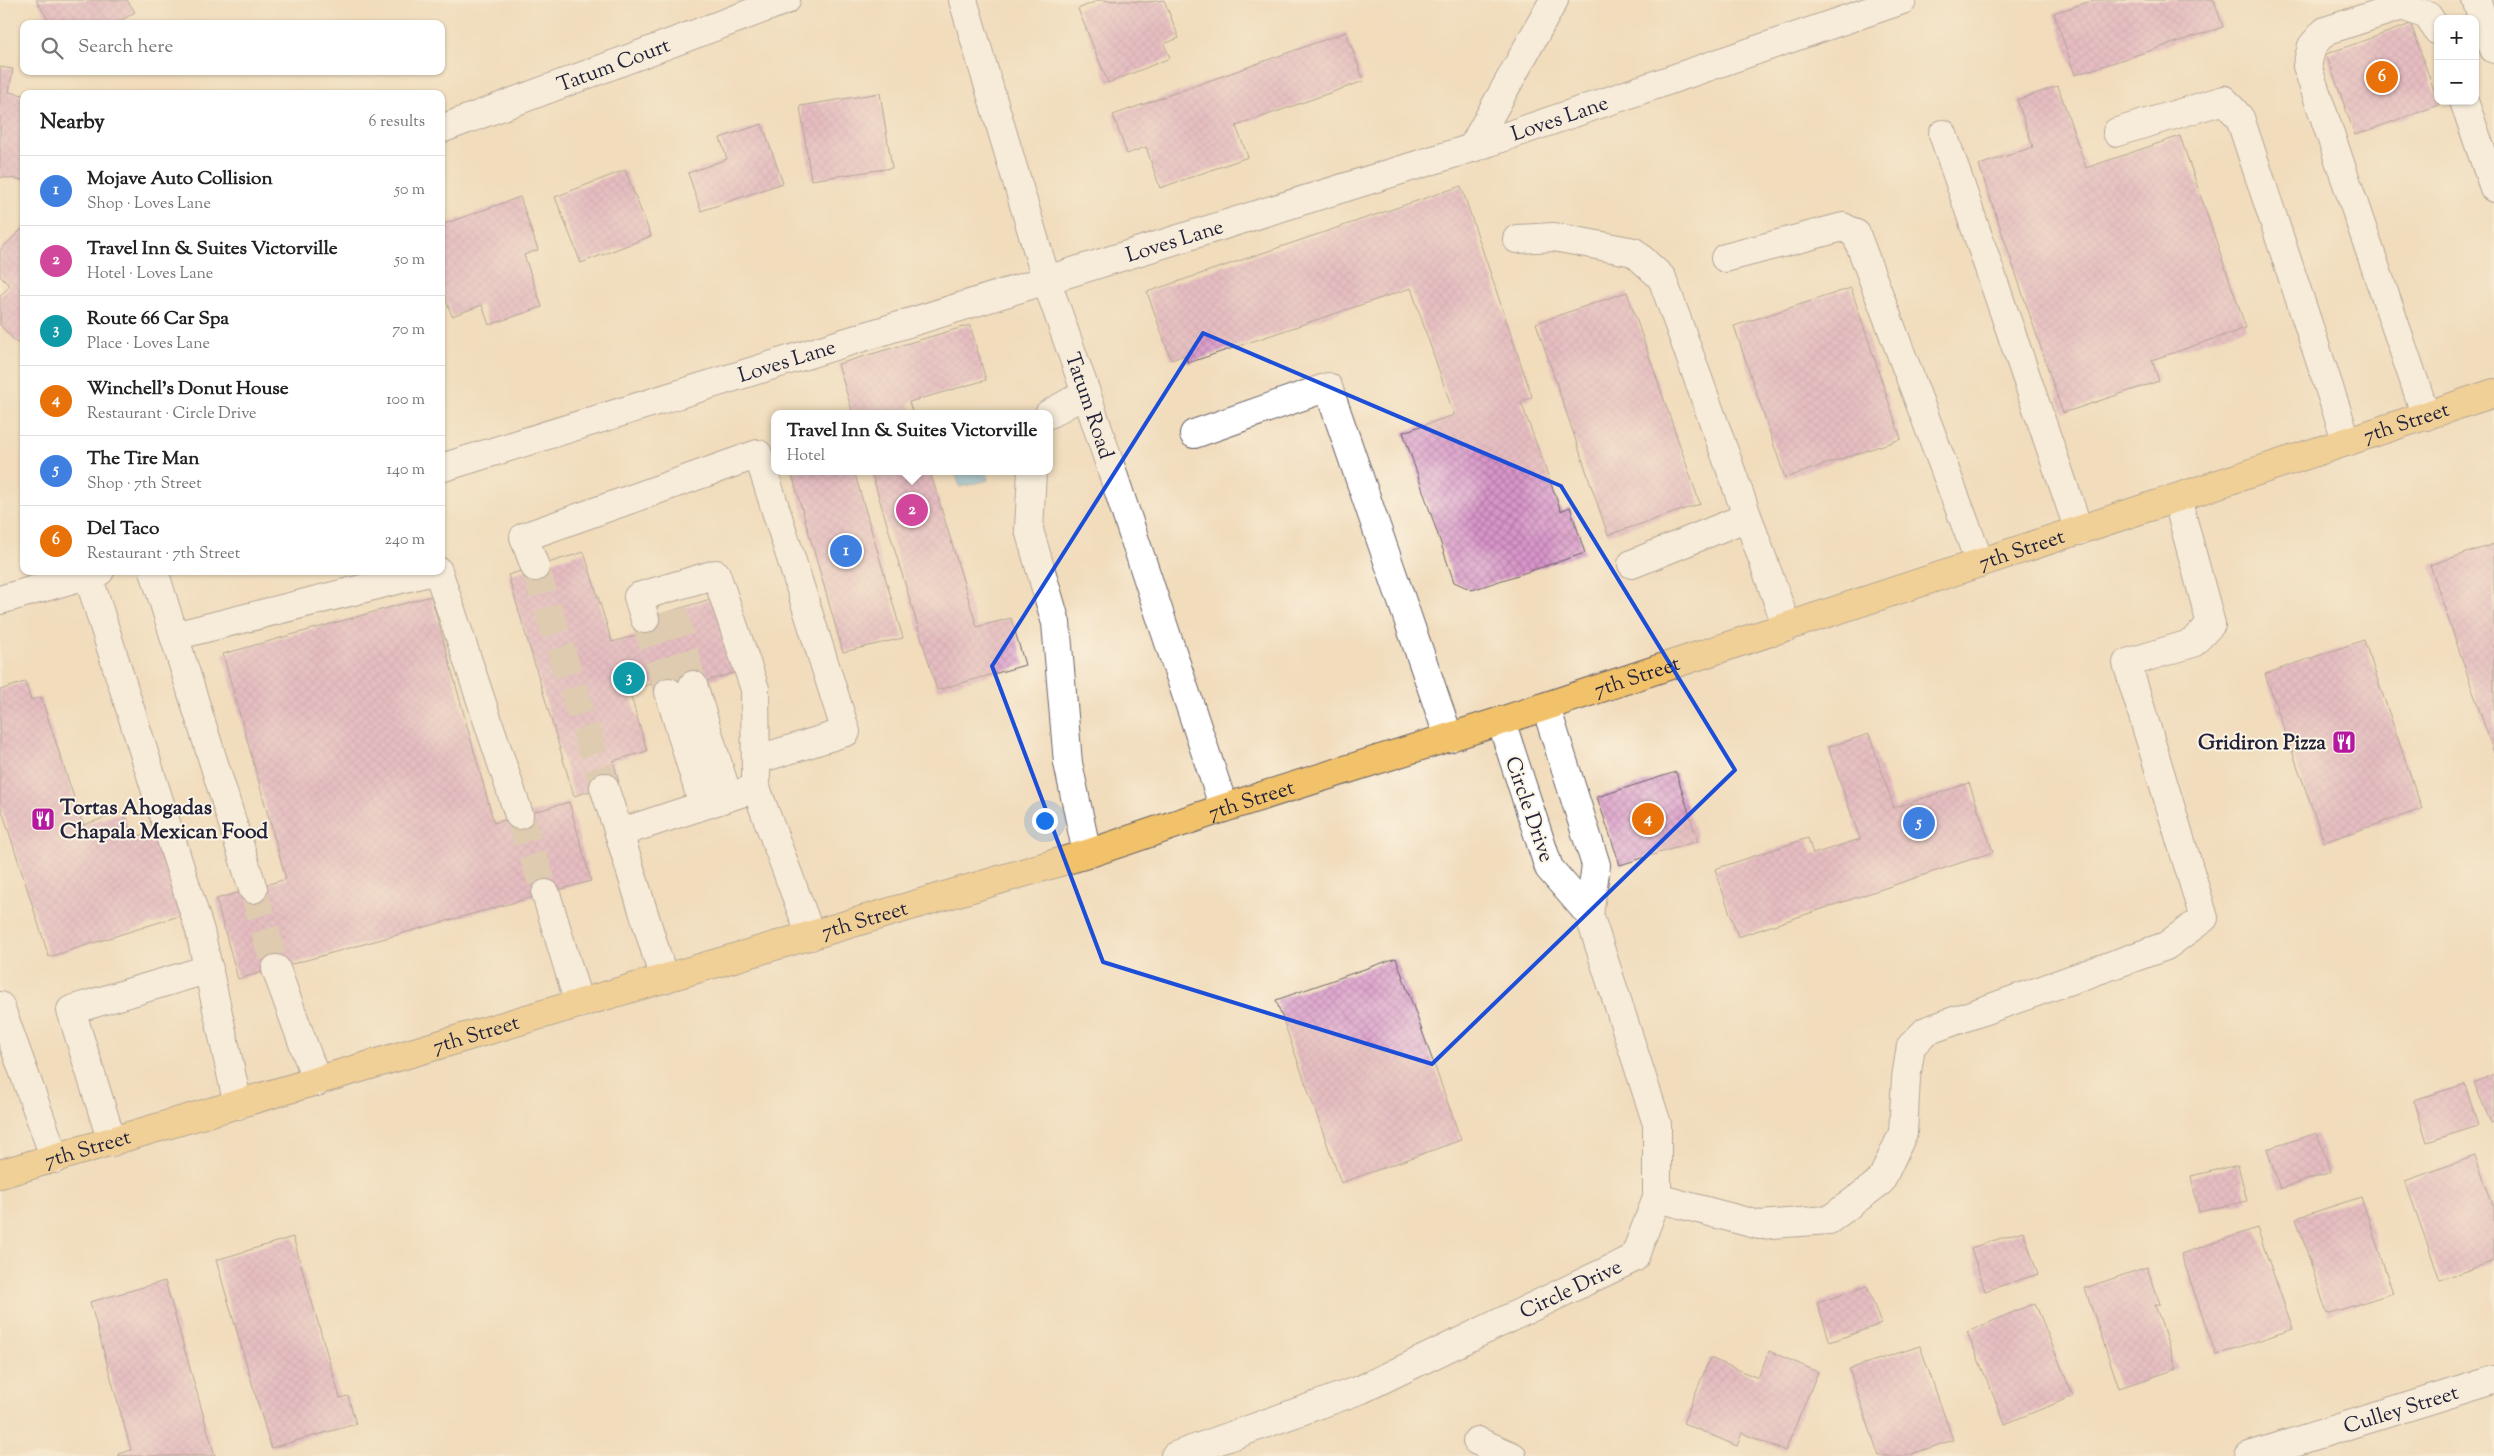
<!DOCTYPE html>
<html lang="en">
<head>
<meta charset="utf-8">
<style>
  body { margin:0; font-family:"Sorts Mill Goudy",serif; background:#f6f6f6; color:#222 }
  .controls { position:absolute; right:15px; top:15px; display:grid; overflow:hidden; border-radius:10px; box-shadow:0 1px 4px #0004 }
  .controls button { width:45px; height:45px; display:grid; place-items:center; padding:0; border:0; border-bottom:1px solid #e0e0e0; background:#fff; color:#222; font:25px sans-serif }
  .you { position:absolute; left:1044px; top:820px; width:18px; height:18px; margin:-12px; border:4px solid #fff; border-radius:50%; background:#1a73e8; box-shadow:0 0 0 8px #1a73e833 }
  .badge { display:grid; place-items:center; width:32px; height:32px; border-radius:50%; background:#7c3aed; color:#fff; font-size:16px; font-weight:700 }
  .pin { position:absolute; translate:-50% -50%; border:2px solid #fff; box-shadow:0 1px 5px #0006 }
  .popup { position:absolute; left:771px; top:410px; width:282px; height:65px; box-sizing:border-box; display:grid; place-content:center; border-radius:10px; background:#fff; filter:drop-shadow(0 1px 4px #0005); font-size:16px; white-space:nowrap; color:#767676 }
  .popup b { font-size:19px; color:#222 }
  .popup::after { content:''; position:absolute; left:50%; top:100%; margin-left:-10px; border:10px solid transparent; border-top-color:#fff }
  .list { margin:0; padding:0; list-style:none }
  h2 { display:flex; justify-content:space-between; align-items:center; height:65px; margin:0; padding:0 20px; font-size:21px }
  h2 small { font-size:16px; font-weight:400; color:#767676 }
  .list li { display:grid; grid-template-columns:32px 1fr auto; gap:15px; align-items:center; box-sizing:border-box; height:70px; padding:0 20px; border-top:1px solid #e0e0e0 }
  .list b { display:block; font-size:19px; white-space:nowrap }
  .list p { margin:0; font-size:16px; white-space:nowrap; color:#767676 }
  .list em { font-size:16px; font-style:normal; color:#767676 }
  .icon { flex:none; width:28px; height:28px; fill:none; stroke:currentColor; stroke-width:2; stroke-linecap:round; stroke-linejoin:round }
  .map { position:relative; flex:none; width:2494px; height:1456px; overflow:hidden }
  .search { position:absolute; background:#fff; box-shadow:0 1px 4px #0004; left:20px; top:20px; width:425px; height:55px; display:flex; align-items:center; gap:12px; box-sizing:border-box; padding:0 18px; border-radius:10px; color:#767676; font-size:19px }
  .panel { position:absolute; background:#fff; box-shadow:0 1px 4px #0004; left:20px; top:90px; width:425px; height:485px; border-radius:10px }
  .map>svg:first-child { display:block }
</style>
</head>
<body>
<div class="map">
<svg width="2494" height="1456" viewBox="0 0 2494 1456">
  <defs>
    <pattern id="water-ripples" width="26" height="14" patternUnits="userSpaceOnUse" patternTransform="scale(1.25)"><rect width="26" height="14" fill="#69b7e3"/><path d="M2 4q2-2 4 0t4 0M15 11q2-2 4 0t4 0" fill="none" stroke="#5694b9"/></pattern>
    <pattern id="building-cross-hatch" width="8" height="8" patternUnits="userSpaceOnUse" patternTransform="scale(1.25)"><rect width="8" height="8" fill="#d895c9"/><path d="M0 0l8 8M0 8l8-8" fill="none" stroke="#af79a4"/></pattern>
  </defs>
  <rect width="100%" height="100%" fill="#fcf5e5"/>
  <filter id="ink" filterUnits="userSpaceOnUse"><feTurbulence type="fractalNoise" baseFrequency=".02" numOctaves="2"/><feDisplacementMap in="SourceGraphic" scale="10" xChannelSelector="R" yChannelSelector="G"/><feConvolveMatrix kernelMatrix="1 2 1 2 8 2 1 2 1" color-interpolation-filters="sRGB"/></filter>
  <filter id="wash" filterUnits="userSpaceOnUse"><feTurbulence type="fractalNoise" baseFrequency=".0096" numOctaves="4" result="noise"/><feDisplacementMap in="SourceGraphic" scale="20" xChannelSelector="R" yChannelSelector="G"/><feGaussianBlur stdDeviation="1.12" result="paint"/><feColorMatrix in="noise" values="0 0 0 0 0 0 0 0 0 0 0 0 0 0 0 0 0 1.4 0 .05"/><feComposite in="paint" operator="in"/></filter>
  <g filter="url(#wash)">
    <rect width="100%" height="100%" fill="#f1dcbc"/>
    <polygon fill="url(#water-ripples)" stroke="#466c8f" points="955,471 986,471 988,480 960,487"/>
    <g id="blocks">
      <g fill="url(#building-cross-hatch)">
        <polygon points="36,0 127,0 135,12 116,24 51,24"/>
        <polygon points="1099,0 1147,2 1164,0 1179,38 1164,44 1170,58 1108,83 1078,9"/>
        <polygon points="2094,0 2214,0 2223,27 2075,75 2054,13"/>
        <polygon points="2411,24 2439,105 2355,135 2326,54"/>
        <polygon points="1346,32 1364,81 1236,126 1248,157 1160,188 1146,147 1127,154 1113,115"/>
        <polygon points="0,67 13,69 9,92 24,95 24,180 0,177"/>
        <polygon points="2058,86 2086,168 2180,136 2246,328 2152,360 2159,381 2063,413 1979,165 2033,147 2017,100"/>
        <polygon points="880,93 892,168 811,180 800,106"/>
        <polygon points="762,124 783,183 701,211 688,173 727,159 720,138"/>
        <polygon points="625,170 651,236 581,263 555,197"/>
        <polygon points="1461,186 1532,397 1521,402 1561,511 1570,507 1585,553 1472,590 1454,582 1403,432 1454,415 1411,288 1188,363 1185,355 1171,360 1147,292"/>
        <polygon points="520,197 538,250 524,255 542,307 489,325 482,305 452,316 441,286 441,225"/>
        <polygon points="24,227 24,336 17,343 0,325 0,296 10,286 0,276 0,250"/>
        <polygon points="1851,288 1901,439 1785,478 1734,326"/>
        <polygon points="1627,292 1700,504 1608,535 1536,323"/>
        <polygon points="970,325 986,380 909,402 913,414 853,414 838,364"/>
        <polygon points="791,471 854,471 903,638 843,652"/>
        <polygon points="871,471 930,471 977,627 1011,618 1025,665 937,690"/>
        <polygon points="2494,544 2494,753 2430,565"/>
        <polygon points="584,552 612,642 644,633 641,620 714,598 737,672 659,695 655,683 629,690 647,751 613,761 619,782 574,796 508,575"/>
        <polygon points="431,596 494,823 569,802 591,881 238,979 216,899 286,879 223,654"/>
        <polygon points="2364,640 2422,809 2324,842 2265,674"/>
        <polygon points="25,682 31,700 41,697 83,825 123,812 132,838 155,831 182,915 49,957 0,804 0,690"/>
        <polygon points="1869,734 1894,808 1969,783 1993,852 1738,937 1715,869 1808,838 1813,854 1860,839 1828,747"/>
        <polygon points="1676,772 1698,841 1620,865 1597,797"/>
        <polygon points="1396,958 1461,1140 1341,1183 1276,1000"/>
        <polygon points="2494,1074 2494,1122 2491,1123 2474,1083"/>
        <polygon points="2465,1084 2478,1126 2427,1142 2414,1100"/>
        <polygon points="2317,1133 2331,1172 2280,1189 2267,1149"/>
        <polygon points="2475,1156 2494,1207 2494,1261 2440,1280 2405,1181"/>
        <polygon points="2238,1165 2247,1201 2199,1212 2191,1176"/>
        <polygon points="2361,1197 2393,1293 2327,1314 2296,1218"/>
        <polygon points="2257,1228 2293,1329 2216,1355 2181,1254"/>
        <polygon points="2023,1231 2038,1274 1985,1291 1971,1248"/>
        <polygon points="293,1237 340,1398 348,1396 356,1424 271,1448 216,1260"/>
        <polygon points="2147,1267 2160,1304 2155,1305 2177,1369 2119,1388 2085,1288"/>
        <polygon points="165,1281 215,1456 119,1456 118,1454 131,1450 90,1302"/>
        <polygon points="1867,1286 1881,1324 1830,1342 1817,1303"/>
        <polygon points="2035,1303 2073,1396 2005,1424 1967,1332"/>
        <polygon points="1920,1346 1953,1440 1906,1456 1879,1456 1849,1369"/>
        <polygon points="1769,1351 1818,1372 1785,1451 1742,1433 1737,1446 1683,1423 1710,1358 1758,1378"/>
      </g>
    </g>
  </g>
  <g filter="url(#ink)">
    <use href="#blocks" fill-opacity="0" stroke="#6a6368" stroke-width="1"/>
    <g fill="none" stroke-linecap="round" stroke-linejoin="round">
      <g stroke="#c8b7a2" stroke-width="28" stroke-dasharray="28 14" stroke-linecap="butt">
        <polyline points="535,567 604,787"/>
        <polyline points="673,610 693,685"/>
        <polyline points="645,619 669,692"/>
        <polyline points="519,815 546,894"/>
        <polyline points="253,889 276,969"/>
      </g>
      <g stroke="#6a6368" stroke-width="30">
        <g id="minor">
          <path id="s1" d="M963,0L1047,282L1086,393L1224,808"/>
          <polyline points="2476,0 2494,49"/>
          <polyline points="2464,101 2494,188"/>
          <path id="s2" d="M441,129L786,0"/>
          <polyline points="2117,132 2224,100 2240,118 2347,442"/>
          <polyline points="1943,134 2079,531"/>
          <polyline points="1472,148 1554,0"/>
          <polyline points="1517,239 1554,237 1634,252 1662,278 1787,627"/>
          <polyline points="1725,258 1843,227 1856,234 1980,563"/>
          <polyline points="1049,414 1086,393"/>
          <polyline points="2426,416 2307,66 2312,46 2325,31 2402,6 2427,15 2438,31"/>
          <polyline points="1194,434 1328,387 1449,738"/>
          <path id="s3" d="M441,468L1472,148L1902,0"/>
          <polyline points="1032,471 1029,530 1056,623 1068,763 1087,854"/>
          <polyline points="1632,564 1747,517"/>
          <polyline points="535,567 524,537 758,454 846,732 756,760"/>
          <polyline points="154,571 253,889"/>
          <polyline points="438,571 519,815"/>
          <polyline points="88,575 200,931 238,1105"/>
          <polyline points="0,600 100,571"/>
          <polyline points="645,619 638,597 716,574 755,689 756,776"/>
          <polyline points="174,636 433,571"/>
          <polyline points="693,685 728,797"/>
          <polyline points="669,692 703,805"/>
          <polyline points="1546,707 1596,865 1589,914"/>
          <polyline points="604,787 619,833"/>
          <polyline points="546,894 579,1004"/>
          <polyline points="276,969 317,1082"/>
          <polyline points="664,979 619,833 756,788 811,936"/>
          <polyline points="0,1006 55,1159"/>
          <polyline points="112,1142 71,1010 209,969"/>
          <polyline points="1657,1198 1759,1225 1829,1220 1881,1181 1903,1133 1906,1078 1911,1046 1926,1031 2166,946 2204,918 2127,663 2193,643 2211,624 2177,498"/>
          <polyline points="1477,1441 1512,1456"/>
          <path id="s4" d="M1175,1456L1362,1389L1634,1258L1657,1198V1124L1589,914L1549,868L1501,721"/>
          <path id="s5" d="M2249,1456L2494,1380"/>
        </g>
      </g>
      <g stroke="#6a6368" stroke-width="30">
        <g id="major">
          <path id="s6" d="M0,1174L1087,854L1224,808L1501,721L2494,393"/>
        </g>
      </g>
      <use href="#minor" stroke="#fff" stroke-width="28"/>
      <use href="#major" stroke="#f2c26a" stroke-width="28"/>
    </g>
  </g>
  <path d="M0 0H2494V1456H0ZM1203,333L1561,486L1735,770L1432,1064L1103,962L992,666Z" fill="#f1dcbc" fill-opacity=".55" fill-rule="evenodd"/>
  <path fill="none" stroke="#1d4ed8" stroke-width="4" stroke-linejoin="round" d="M1203,333L1561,486L1735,770L1432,1064L1103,962L992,666Z"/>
  <defs>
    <g id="restaurant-square" transform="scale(1.25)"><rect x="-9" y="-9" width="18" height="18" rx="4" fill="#b5179e" stroke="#fcf5e5"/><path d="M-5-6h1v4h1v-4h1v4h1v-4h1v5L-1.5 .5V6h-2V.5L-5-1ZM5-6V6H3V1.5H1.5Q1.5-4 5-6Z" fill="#fff"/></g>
  </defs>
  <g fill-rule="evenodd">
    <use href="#restaurant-square" x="2344" y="742"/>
    <use href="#restaurant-square" x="43" y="819"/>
  </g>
  <g text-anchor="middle" stroke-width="4" stroke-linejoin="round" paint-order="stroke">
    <g font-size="21" fill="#22223b" stroke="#fcf5e5">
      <text dy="7" stroke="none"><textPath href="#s2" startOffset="184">Tatum Court</textPath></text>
      <text dy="7" stroke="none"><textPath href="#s3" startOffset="1172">Loves Lane</textPath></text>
      <text dy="7" stroke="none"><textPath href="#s3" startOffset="768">Loves Lane</textPath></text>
      <text dy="7" stroke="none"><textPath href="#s3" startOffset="362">Loves Lane</textPath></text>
      <text dy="7" stroke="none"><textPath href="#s1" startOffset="425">Tatum Road</textPath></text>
      <text dy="7" stroke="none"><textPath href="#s6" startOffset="2521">7th Street</textPath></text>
      <text dy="7" stroke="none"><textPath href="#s6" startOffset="2116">7th Street</textPath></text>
      <text dy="7" stroke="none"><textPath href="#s6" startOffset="1711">7th Street</textPath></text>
      <text dy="7" stroke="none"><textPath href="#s6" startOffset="1306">7th Street</textPath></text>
      <text transform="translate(1530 809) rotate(71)" y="7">Circle Drive</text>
      <text dy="7" stroke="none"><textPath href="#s6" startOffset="901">7th Street</textPath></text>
      <text dy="7" stroke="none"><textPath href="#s6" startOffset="496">7th Street</textPath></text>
      <text dy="7" stroke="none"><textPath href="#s6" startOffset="91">7th Street</textPath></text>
      <text dy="7" stroke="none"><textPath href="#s4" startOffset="430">Circle Drive</textPath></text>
      <text dy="7" stroke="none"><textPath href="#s5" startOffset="159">Culley Street</textPath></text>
    </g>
    <g font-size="21" font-weight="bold" fill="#22223b" stroke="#fcf5e5" text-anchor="end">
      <text x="2326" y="749">Gridiron Pizza</text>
      <text x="60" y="814" text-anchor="start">Tortas Ahogadas<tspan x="60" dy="24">Chapala Mexican Food</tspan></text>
    </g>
  </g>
</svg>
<div class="controls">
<button>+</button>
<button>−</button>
</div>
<div class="you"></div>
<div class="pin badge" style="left:846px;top:551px;background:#3f7fe0">1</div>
<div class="pin badge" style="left:912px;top:510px;background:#d1479c">2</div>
<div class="popup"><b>Travel Inn &amp; Suites Victorville</b>Hotel</div>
<div class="pin badge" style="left:629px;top:678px;background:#0f9aa8">3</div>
<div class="pin badge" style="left:1648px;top:819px;background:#e8710a">4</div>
<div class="pin badge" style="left:1919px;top:823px;background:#3f7fe0">5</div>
<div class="pin badge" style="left:2382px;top:77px;background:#e8710a">6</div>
<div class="search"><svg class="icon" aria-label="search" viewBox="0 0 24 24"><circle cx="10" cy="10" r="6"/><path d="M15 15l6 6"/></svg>Search here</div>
<section class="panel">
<h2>Nearby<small>6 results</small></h2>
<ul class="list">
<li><span class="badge" style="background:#3f7fe0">1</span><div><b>Mojave Auto Collision</b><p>Shop · Loves Lane</p></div><em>50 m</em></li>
<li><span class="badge" style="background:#d1479c">2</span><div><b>Travel Inn &amp; Suites Victorville</b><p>Hotel · Loves Lane</p></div><em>50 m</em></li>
<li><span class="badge" style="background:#0f9aa8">3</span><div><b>Route 66 Car Spa</b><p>Place · Loves Lane</p></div><em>70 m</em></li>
<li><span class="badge" style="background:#e8710a">4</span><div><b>Winchell's Donut House</b><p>Restaurant · Circle Drive</p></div><em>100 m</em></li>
<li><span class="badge" style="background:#3f7fe0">5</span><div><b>The Tire Man</b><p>Shop · 7th Street</p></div><em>140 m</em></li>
<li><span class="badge" style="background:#e8710a">6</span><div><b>Del Taco</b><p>Restaurant · 7th Street</p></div><em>240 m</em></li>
</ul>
</section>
</div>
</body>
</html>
